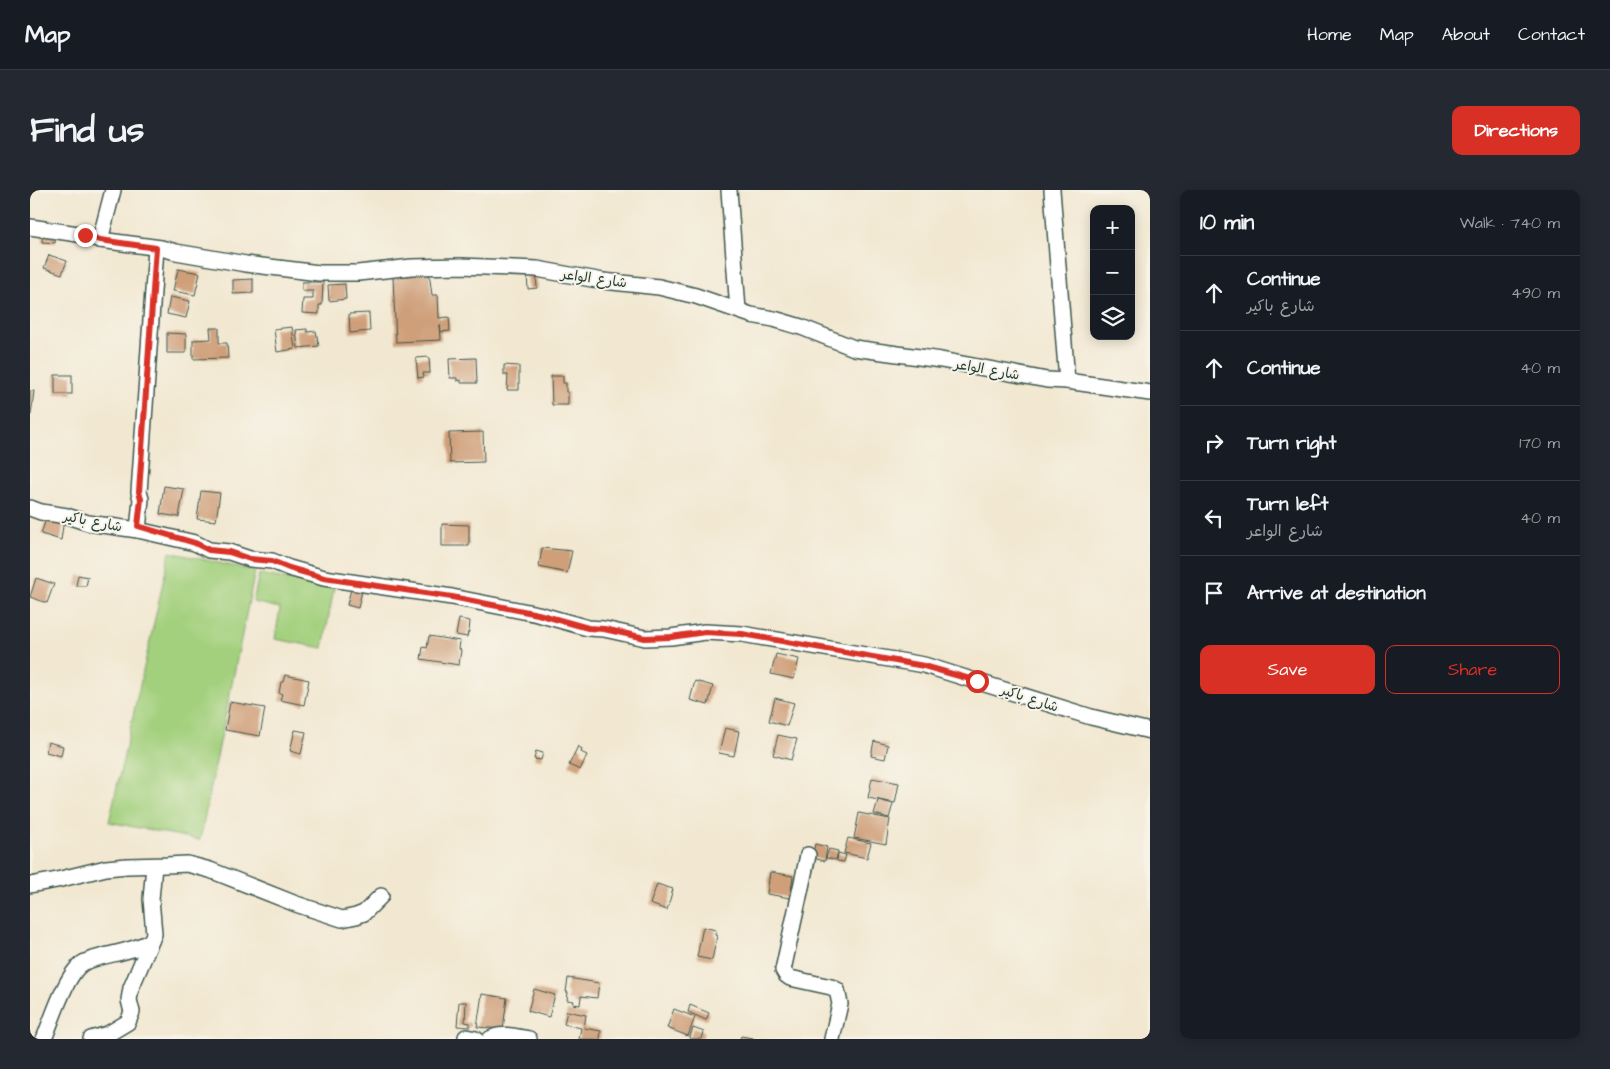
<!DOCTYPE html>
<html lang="en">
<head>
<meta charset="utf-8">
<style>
  body { margin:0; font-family:"Architects Daughter","Playpen Sans Arabic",sans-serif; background:#242831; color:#f1f3f6 }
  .controls { position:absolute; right:15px; top:15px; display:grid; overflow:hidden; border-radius:10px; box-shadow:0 2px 12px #0003 }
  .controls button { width:45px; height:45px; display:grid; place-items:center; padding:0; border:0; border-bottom:1px solid #363941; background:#171b24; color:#f1f3f6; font:25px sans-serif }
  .stop { position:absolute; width:15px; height:15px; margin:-11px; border:4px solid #d93025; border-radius:50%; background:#fff }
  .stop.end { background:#d93025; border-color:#fff; box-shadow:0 1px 5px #0008 }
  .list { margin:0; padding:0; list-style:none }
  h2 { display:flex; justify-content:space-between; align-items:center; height:65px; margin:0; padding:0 20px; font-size:21px }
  h2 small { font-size:16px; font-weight:400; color:#9ea1a6 }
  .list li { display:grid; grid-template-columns:32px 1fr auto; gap:15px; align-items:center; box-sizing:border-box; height:75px; padding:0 20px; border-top:1px solid #363941 }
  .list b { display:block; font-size:19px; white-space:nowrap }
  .list p { margin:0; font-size:16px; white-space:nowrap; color:#9ea1a6 }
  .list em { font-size:16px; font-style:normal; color:#9ea1a6 }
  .actions { display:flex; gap:10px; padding:15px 20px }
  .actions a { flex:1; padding:11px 0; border:1px solid #d93025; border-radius:10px; text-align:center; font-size:18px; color:#d93025 }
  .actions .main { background:#d93025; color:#fff }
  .icon { flex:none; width:28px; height:28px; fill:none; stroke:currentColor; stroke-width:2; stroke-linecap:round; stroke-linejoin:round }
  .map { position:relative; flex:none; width:1120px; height:849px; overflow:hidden; border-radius:10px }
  header { display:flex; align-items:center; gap:30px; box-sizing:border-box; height:70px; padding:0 25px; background:#171b24; border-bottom:1px solid #363941 }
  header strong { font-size:24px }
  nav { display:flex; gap:28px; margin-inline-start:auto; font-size:18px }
  .intro { display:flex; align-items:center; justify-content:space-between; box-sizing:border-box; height:120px; padding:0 30px }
  h1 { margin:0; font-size:35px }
  .button { padding:12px 22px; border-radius:10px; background:#d93025; color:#fff; font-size:18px; font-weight:700 }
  main { display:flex; gap:30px; padding:0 30px }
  aside { flex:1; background:#171b24; border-radius:10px; box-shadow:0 2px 12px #0003 }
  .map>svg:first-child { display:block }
</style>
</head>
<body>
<header>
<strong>Map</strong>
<nav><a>Home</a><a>Map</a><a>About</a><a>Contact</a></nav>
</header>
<div class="intro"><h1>Find us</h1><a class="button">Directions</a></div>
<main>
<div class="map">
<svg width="1120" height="849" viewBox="0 0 1120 849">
  <rect width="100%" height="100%" fill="#f7f3e8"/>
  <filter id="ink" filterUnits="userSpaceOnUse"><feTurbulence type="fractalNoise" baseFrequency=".02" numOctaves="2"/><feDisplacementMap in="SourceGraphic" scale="10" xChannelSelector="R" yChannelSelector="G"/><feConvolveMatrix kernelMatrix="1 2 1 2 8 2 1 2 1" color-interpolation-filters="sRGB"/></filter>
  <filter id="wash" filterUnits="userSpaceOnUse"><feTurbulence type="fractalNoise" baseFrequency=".0096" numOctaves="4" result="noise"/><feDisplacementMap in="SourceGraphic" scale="20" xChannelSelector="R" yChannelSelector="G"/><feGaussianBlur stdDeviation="1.12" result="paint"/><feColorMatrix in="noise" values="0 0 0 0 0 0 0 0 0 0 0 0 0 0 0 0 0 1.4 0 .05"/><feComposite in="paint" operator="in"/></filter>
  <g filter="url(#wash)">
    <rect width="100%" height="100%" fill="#f2e8d1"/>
    <g fill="#a3d07d" stroke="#618658">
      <polygon points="140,362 225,381 170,650 79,632"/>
      <polygon points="229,384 304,398 293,458 245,449 250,418 223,412"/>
    </g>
    <g id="blocks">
      <g fill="#cf9f79">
        <polygon points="13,39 27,41 25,53 12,52"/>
        <polygon points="19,65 37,71 32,84 14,78"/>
        <polygon points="148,79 170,83 165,105 143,101"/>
        <polygon points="399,82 402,105 408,105 409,128 419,127 420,141 411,142 410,135 411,150 366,152 363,88 368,85"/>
        <polygon points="506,84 507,98 498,99 497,85"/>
        <polygon points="223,89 223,103 203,104 203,90"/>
        <polygon points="272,92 293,92 292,115 289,115 289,124 272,123 273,109 283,109 283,101 272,101"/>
        <polygon points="315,94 316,109 299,111 298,95"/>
        <polygon points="140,107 160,111 156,128 137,124"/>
        <polygon points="339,123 340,141 320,143 319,124"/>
        <polygon points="262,137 265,159 247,162 244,139"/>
        <polygon points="180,138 189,138 189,153 197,153 198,168 163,169 163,150 181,149"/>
        <polygon points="277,139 277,142 286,141 289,156 268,158 266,140"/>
        <polygon points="137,143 156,144 156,163 137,163"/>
        <polygon points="399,167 400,183 393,183 394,187 388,188 386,168"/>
        <polygon points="446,168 447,193 431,193 431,190 427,191 427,188 420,188 419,169"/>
        <polygon points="474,175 489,176 489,200 477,200 478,185 474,185"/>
        <rect x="25" y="185" width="17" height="19"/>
        <polygon points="521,186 533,186 533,193 536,193 536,202 538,202 538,215 522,215"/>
        <polygon points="0,201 4,201 1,225 0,225"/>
        <polygon points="453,242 454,272 420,273 419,243"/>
        <polygon points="134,296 154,299 149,327 130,324"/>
        <polygon points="171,301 190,303 186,331 167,329"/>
        <polygon points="17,326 34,329 31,350 11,344"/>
        <polygon points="412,334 439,335 439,356 412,356"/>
        <polygon points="512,358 542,361 537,383 509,377"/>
        <polygon points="48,385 58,387 56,396 46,396"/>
        <polygon points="6,388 24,394 17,413 0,407"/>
        <polygon points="321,399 332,401 328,418 317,415"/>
        <polygon points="429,429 440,431 439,442 438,442 437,447 426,445"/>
        <polygon points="399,446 430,451 429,459 431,460 429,475 391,469 393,457 397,458"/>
        <polygon points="746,464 769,469 764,489 741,484"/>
        <polygon points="255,485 279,490 274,515 250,510 252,504 249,503 251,492 253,492"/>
        <polygon points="665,491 683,496 678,515 660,510"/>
        <polygon points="745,508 764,513 757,536 739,531"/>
        <polygon points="200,512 235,518 230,546 195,540"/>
        <polygon points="695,538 709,541 704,566 689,563"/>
        <polygon points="265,540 276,542 271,564 260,561"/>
        <polygon points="748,545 767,549 761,570 743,565"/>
        <polygon points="844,551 858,555 855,569 841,566"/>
        <polygon points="18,552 33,556 31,566 16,562"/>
        <polygon points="548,556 552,559 551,562 557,565 550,580 539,575"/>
        <polygon points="506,561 513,563 511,570 504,569"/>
        <polygon points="842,588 869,593 865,613 838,608"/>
        <polygon points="848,610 863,614 859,628 844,624"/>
        <polygon points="829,623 860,629 856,654 824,648"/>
        <polygon points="818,648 841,653 837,668 814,663"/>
        <polygon points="785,654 797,657 795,671 782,668"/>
        <polygon points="799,659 808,661 806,670 796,668"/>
        <polygon points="808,663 816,665 814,672 807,671"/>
        <polygon points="740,682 763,686 760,708 737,704"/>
        <polygon points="627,694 643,699 637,720 620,714"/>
        <polygon points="673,737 686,740 685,745 687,746 682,770 667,767"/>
        <polygon points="538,788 569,793 567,808 551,806 550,815 543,814 544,811 537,810 538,802 536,802"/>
        <polygon points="504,799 525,805 519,827 498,821"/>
        <polygon points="452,804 477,808 473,839 447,837"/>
        <polygon points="429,812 436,812 435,832 440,833 440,837 427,836"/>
        <polygon points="660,815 679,823 676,830 658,822"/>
        <polygon points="644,819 665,827 658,846 637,838"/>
        <polygon points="537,821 556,825 554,838 571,841 570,849 549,849 551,838 534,834"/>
        <polygon points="663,838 674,842 672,849 659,849"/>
        <polygon points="711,846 723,848 723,849 710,849"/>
      </g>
    </g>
  </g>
  <g filter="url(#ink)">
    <use href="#blocks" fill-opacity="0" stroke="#3f574c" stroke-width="1"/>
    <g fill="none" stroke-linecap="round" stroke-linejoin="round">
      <g stroke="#3f574c" stroke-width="18">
        <g id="minor">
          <polyline points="699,0 708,120"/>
          <polyline points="1022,0 1037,191"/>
          <polyline points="0,37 55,45 70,50 131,58 146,62 216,74 289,83 328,83 382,77 431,76 507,79 573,91 629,97 666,106 721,125 744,129 771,137 824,158 911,170 1017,190 1037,191 1120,203"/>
          <polyline points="70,50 83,0"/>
          <polyline points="0,318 11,322 37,326 58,333 108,340 165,353 179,360 199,362 220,369 242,371 259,378 294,388 422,407 508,424 558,438 574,439 615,448 641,447 675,442 712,444 894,475 1061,527 1120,541"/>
          <polyline points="108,340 111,309 109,302 126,58"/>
          <polyline points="778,665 753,780 756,785 760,788 801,797 807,800 810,814 802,849"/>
          <polyline points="0,695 27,690 76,678 97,676 137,675 157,674 180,680 266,714 312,729 326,726 334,723 351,706"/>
          <polyline points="436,847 446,849"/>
          <path d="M14,849C22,830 37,780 55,772C77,763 101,763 121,751"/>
          <polyline points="61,849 78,844 98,832 102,822 99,810 101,798 124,744 121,709 124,676"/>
          <path d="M460,849C470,842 488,847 499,849"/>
        </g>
      </g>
      <use href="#minor" stroke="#fff" stroke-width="15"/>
    </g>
  </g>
  <g fill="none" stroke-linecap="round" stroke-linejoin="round" filter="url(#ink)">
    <polyline stroke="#d93025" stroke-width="6" points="55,45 70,50 126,58 109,302 111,309 108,336 165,353 179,360 199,362 220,369 242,371 259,378 294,388 422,407 508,424 558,438 574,439 615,448 641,447 675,442 712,444 894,476 947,491"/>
  </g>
  <g text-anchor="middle" stroke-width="4" stroke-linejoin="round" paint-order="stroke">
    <g font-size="14" fill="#1f3d34" stroke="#f7f3e8">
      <text transform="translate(564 88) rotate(8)" y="5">شارع الواعر</text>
      <text transform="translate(957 179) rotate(10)" y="5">شارع الواعر</text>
      <text transform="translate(63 331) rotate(11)" y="5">شارع باكير</text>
      <text transform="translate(1000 508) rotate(18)" y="5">شارع باكير</text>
    </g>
  </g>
</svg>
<div class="controls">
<button>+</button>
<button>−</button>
<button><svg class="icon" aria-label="layers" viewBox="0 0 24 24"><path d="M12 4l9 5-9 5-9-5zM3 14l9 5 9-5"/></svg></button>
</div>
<div class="stop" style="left:947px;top:491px"></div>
<div class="stop end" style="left:55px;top:45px"></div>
</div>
<aside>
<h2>10 min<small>Walk · 740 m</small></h2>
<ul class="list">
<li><svg class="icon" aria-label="ahead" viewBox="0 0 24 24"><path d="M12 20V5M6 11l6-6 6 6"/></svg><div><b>Continue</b><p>شارع باكير</p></div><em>490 m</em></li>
<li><svg class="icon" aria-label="ahead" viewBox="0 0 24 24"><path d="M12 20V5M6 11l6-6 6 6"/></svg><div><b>Continue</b></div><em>40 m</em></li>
<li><svg class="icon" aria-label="right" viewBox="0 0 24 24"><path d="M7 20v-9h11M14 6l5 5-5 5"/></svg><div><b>Turn right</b></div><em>170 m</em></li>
<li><svg class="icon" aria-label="left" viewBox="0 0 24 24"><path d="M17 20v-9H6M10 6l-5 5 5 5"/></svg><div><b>Turn left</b><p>شارع الواعر</p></div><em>40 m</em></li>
<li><svg class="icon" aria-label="arrive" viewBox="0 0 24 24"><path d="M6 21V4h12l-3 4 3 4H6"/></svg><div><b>Arrive at destination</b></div></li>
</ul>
<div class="actions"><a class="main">Save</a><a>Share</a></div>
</aside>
</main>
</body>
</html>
